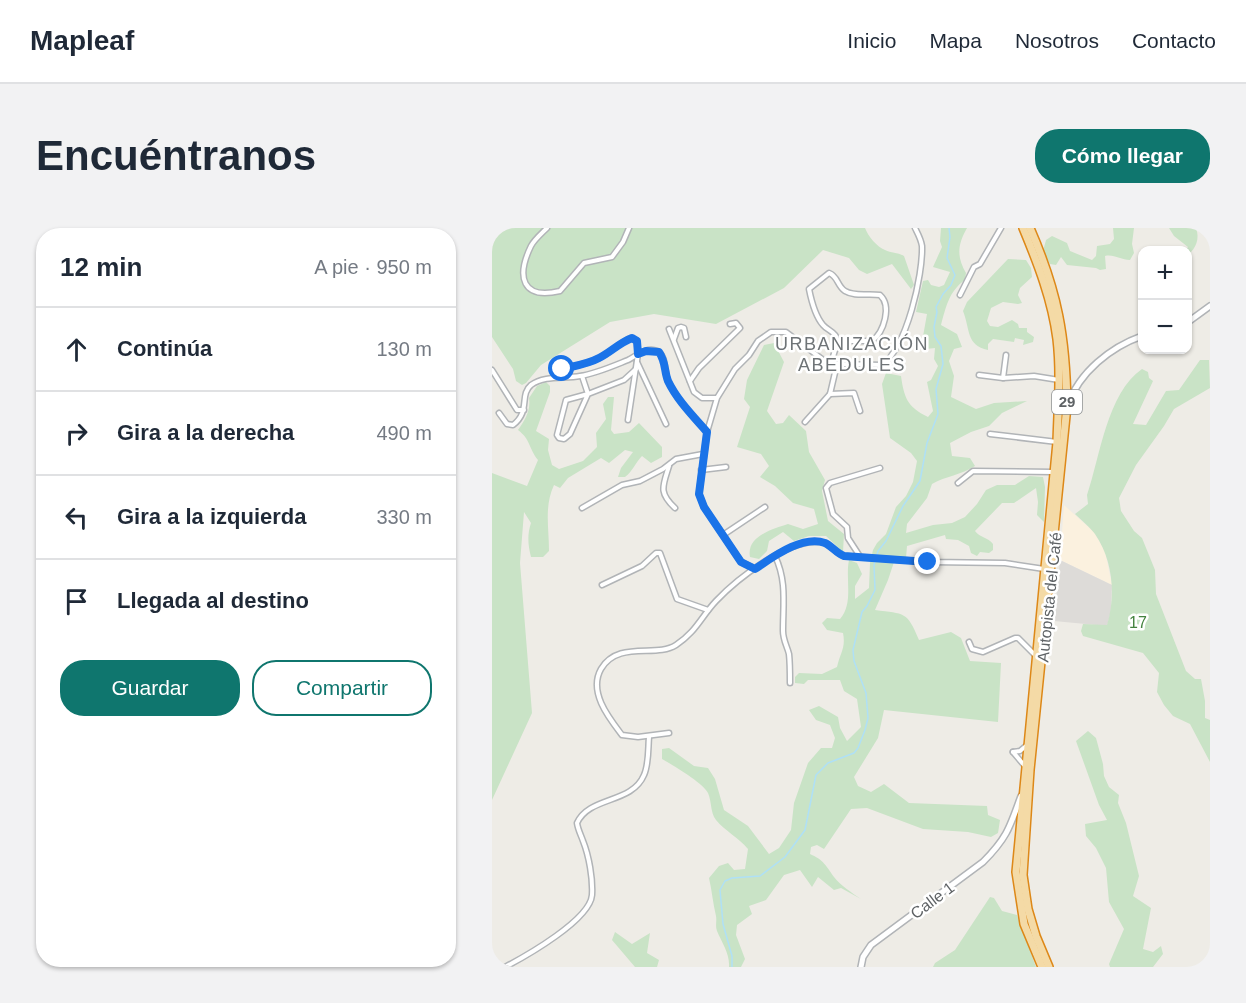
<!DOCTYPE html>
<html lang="es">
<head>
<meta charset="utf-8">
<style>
  body { margin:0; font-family:Helvetica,sans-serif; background:#f2f2f3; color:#1f2937 }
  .controls { position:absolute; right:18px; top:18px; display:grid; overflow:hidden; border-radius:12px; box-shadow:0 2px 4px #0004 }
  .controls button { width:54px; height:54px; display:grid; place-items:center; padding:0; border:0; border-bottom:2px solid #e0e1e3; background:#fff; color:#1f2937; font:30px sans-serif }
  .stop { position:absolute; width:18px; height:18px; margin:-14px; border:4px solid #1a73e8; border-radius:50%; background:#fff }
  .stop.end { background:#1a73e8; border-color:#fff; box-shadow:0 2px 6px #0008 }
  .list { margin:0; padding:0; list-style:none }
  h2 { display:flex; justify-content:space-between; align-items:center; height:78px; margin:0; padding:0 24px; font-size:26px }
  h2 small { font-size:20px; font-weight:400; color:#747a83 }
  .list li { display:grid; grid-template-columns:39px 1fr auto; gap:18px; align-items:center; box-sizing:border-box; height:84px; padding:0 24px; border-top:2px solid #e0e1e3 }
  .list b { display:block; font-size:22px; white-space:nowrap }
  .list em { font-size:20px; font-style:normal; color:#747a83 }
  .actions { display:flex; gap:12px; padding:18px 24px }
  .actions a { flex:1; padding:14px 0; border:2px solid #0f766e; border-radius:24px; text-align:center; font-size:21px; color:#0f766e }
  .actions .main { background:#0f766e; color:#fff }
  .icon { flex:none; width:33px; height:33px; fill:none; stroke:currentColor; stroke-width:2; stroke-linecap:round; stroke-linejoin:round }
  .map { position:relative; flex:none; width:718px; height:739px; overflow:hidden; border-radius:24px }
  header { display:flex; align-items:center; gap:36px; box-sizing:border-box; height:84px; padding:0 30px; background:#fff; border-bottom:2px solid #e0e1e3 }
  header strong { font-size:28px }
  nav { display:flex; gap:33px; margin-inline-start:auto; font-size:21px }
  .intro { display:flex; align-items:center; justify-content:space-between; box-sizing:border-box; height:144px; padding:0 36px }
  h1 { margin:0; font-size:42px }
  .button { padding:15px 27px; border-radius:24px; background:#0f766e; color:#fff; font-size:21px; font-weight:700 }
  main { display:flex; gap:36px; padding:0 36px }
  aside { flex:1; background:#fff; border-radius:24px; box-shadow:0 2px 4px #0004 }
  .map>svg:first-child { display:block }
</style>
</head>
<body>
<header>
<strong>Mapleaf</strong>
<nav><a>Inicio</a><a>Mapa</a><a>Nosotros</a><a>Contacto</a></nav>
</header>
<div class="intro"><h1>Encuéntranos</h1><a class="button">Cómo llegar</a></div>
<main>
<aside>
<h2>12 min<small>A pie · 950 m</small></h2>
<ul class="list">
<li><svg class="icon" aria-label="ahead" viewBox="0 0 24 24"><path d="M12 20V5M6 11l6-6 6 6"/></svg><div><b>Continúa</b></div><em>130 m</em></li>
<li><svg class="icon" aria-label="right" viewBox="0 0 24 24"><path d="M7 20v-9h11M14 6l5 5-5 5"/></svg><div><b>Gira a la derecha</b></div><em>490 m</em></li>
<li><svg class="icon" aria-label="left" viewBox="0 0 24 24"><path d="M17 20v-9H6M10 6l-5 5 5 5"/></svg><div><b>Gira a la izquierda</b></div><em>330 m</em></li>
<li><svg class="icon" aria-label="arrive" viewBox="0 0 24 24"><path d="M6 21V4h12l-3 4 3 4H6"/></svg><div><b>Llegada al destino</b></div></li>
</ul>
<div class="actions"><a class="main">Guardar</a><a>Compartir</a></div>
</aside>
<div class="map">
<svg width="718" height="739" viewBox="0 0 718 739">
  <rect width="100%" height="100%" fill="#eeece6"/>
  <polygon fill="#fbf1df" points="572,277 602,304 613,323 620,357 568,332"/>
  <polygon fill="#dddbd8" points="568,332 620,357 619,383 615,398 562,393"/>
  <g fill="#c9e3c6">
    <path d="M0,0H373C376,8 385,19 393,22C399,25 405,24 412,28L422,57L419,61L400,36L375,46L367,42L357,30L331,22L292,60L224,96L162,86L118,94L49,137L34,155L30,157L24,153L21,141L0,109Z"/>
    <path d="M449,0H475C466,16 464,28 474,45L473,52C457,63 454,79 449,97L465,106L470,119L462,121L457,133L462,148L459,169L484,181L502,175L535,173L510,185L497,198L479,204L458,215L460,228L478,230L483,238C469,247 454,248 440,256L435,270L415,296L414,305L441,297L460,295L473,289L485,276L494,262L505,257H523L537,248L551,249L553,259L552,294L545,287L546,274L544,260L522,275H510L483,303C488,310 496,309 501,316V322L497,325L488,324L485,328L479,325L477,318L466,312L454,311L453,307L415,318L414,330L404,328L396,352L383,382C413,386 415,383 427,412L459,404L469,410L478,433L509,435L506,494L392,482L386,510L362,549L366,558L379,564L392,556L417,575L495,578L496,587L508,592L506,605L499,609L476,604L431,601L375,580L359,581L332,621L325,617L319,619L318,626C332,632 334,638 342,649C349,658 359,664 369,671L349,660L342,662L326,649L320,659L308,642L292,647L274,672L257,678L260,686L245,697L244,707L253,731L249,739H237C238,726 230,715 225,703C223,698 225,693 224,688C221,676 220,663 217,650L227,638L236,635L242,642L253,641L256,621C246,609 233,603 224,592C218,584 220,574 216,565C211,555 182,538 170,531V521L177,520L202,538L216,540L223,551L232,582L256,598L277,626L287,620L299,602L302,575L316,535L329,520H340L343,510L338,497L324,492L317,482L327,478L346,489L348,500L355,513L369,499L365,471L352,463L348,452H316L312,456L303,455V449L307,445L330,446L345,439C348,425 354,420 351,405L335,402L330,395L335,390L348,391C362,375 353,351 357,332L365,335L370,346L363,358V371L377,360L378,335L381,322L385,315L394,306L404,279L414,268L421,254L425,233L419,225L398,210L390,156L394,145L409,148C412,169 415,179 436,189L441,183L435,154L439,152L446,138L442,131L443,120L434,121L430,114L435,86L424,84L431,53L436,52L439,57L447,59L452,57L458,44L441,39L450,19L448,13Z"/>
    <path d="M621,0H642L640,16L642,25L638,32C629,32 622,26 613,28L614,41L608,42L604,40L575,37L569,29L564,37L558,36L551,23L554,12L560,8L575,15L578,23L600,32L604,28L605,18L618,16L622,11Z"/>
    <path d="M677,0H704C708,11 704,20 696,27V22H694L696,19L682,8Z"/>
    <path d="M516,31L534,32L539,40L540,49L528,60L526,67L530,75L526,76L511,74L499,80L495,93L498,98L506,99L520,92L526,96L527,100H535V104L542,109L541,114L531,117L532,112L523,110L522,114L501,111L496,116V122C474,118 478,100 471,83L475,74Z"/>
    <path d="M282,115L292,134L275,183L284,196L291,195L297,187L314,203L317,224L333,252L330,263L336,293L352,306L351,324L334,308H317L302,313L291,304L277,313L275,323L267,331L258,329C254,308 281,301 296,296L311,301L326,296L322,281L301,275L283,258L268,249L277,238L269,226L245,219L258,179L252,171L255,152L272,117Z"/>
    <path d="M708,132H717L718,160L682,181L672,198L644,237L627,270L629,283L642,303L650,310L663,342L664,366L694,443L703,451H709L713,473V490L718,492V534L698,496L681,488L672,477L665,464L667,445L651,425L591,408L589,403L591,396L615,397C624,368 621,332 603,306C598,299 590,293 583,286L596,276L595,267C608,229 615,165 650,141L656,144L657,150L661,153L641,196L654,197L674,163L687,162Z"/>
    <path d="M54,154L58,158V164L44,203L57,211L56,222L60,237L67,241L91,233L105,219L104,205L114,191L111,176L116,169H122L119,202L122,206L137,204L147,195L170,219V229L159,235L150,228C143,235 141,243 133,249H126L129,240L141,224L133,222L117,235L109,230L76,250L68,260L62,257C52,279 57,299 57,323L51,329H39C36,317 35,307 39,295L32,284L28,335L40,485L0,572V245L35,258L46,232C36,219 39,212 26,202C33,192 39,182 37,170L45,158Z"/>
    <polygon points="596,503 604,510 611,536 612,548 617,559 627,567 626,575 634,595 647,648 641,668 659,680 651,721 661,724 669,718 671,726 661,739 618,739 617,736 632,701 617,674 614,640 604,620 594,608 593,596 615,592 607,577 584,513"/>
    <polygon points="498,669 502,670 510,683 525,687 544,739 441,739 443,735 463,722"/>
    <polygon points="123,704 140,716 158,705 155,725 167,732 165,739 143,739 120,712"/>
  </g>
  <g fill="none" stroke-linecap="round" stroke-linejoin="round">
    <polyline stroke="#afe0f6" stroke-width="1.5" points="240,739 240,728 231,696 228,662 233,653 240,650 268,648 293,629 313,602 324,547 336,535 362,525 366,520 373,502 376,490 374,465 362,433 361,422 370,384 375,378 383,362 382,337 386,323 394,313 411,278 428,253 435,215 446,186 444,161 451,136 449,118 443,109 442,99 445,84 444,79 451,66 459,57 463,47 455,30 458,9 457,0"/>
    <g stroke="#b1b4b7" stroke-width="7">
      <g id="minor">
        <path d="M55,0C49,6 42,12 39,18C24,49 30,72 68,63L92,35L120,29L131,14L137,0"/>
        <polyline points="468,67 482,39 488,36 509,0"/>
        <polyline points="177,101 202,164 210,170 224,170"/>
        <polyline points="182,111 186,100 189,99 192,100 194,109"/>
        <polyline points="145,134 174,196"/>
        <path d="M340,135C340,127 346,118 345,111C344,104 335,102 331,97C324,89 319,71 317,61L337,45C346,48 345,58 353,63C363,69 376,65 388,67C400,78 392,104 380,113H353L342,123"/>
        <path d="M70,141C82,138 96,136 107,130C119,124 127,115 139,110L145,113L146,126L136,192"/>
        <polyline points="0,142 25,182 32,182"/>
        <polyline points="487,147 511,150 542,148 567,152"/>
        <polyline points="90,148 96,166 74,172 65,207 67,210 72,211 78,206 96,166 132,152 144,141"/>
        <polyline points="511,150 514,127"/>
        <polyline points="198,153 207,140 248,100 244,95 238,96"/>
        <polyline points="338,166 362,165 368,183"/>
        <path d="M7,185L15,196L21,197C39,183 27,167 39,157C53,147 72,151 88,148C103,146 121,138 136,132C144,128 155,118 165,123C175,128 172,144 176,153C185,172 201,188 215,204"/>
        <polyline points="313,194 338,166 345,136"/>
        <polyline points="498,206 565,214"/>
        <path d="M177,238C171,258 166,264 183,280"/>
        <polyline points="209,242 234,239"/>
        <polyline points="466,255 481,243 561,244"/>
        <polyline points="90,280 130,257 148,253 171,241 184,231 211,226"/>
        <polyline points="231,307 273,279"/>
        <polyline points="367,327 356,310 355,299 341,286 334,260 338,255 388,240"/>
        <path d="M283,328C295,353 291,376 291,403C291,412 295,418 297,426C298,435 298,446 298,455"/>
        <path d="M262,340L249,334L212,279L207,266L215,204L225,170L243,141L257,127L266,113L279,104H294L334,134L345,136L390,137C415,119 431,47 430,18C429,11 426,6 423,0"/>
        <polyline points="110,357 150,338 164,325 168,325 185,371 216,382"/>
        <polyline points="477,414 480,421 491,424 523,410 526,410 543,427"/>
        <path d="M177,505L146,509L130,507C117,490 96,464 109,441C126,412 164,430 184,417C204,404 209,389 224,373C245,351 297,310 329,314C338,315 343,325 352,328L439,334L513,335L552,341"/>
        <polyline points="521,524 532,537"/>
        <polyline points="521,524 528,523 534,518"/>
        <path d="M13,739C34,728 98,692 100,667C101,651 97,628 91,613C89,607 86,602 85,595C97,568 140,576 152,547C157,536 156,520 157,509"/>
      </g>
    </g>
    <g stroke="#b1b4b7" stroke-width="8">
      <g id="tertiary">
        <polyline points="696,94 718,78"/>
        <path d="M576,177C587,144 619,119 650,108"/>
        <path d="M369,739L371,729L379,717L491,634C515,610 518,599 529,568"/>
      </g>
    </g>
    <g stroke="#dd8818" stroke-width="10">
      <g id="trunk">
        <path d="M531,0C546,36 560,72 565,111C569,145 566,180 565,214L524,644L532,696L550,739"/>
        <path d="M538,0C566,64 574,109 575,178L538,542L531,647L536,681L544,708L557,739"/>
      </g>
    </g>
    <use href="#minor" stroke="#fff" stroke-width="4"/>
    <use href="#tertiary" stroke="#fff" stroke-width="5"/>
    <use href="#trunk" stroke="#f4daa6" stroke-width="7"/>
  </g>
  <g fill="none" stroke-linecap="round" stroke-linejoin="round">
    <path stroke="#1a73e8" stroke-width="8" d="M70,141C82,138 96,136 107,130C119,124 127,115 140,110L145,113L146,126L154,123L167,124C174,134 172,143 176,153C185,172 201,188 215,204L207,266L212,279L249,334L263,341C281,329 310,307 333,315C340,318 344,325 352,328L436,334"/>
  </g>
  <g text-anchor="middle" stroke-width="5" stroke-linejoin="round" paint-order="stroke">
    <rect fill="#fff" stroke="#8e9193" stroke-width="1.5" x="560" y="162" width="30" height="24" rx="4.5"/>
    <g font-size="15" font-weight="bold" fill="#5e6265">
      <text x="575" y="179">29</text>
    </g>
    <g font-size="16" fill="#5e6265" stroke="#fff">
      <text transform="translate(557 369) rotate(-84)" y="6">Autopista del Café</text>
      <text transform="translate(440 672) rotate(-37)" y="6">Calle 1</text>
    </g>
    <g font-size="16" fill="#44833f" stroke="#fff">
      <text x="646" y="400">17</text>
    </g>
    <g font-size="18" letter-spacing="1.5" fill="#6f7477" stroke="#fff">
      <text x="360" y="122">URBANIZACIÓN<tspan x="360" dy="21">ABEDULES</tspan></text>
    </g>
  </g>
</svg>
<div class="controls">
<button>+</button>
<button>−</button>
</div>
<div class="stop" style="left:70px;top:141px"></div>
<div class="stop end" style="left:436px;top:334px"></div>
</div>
</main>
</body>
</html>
